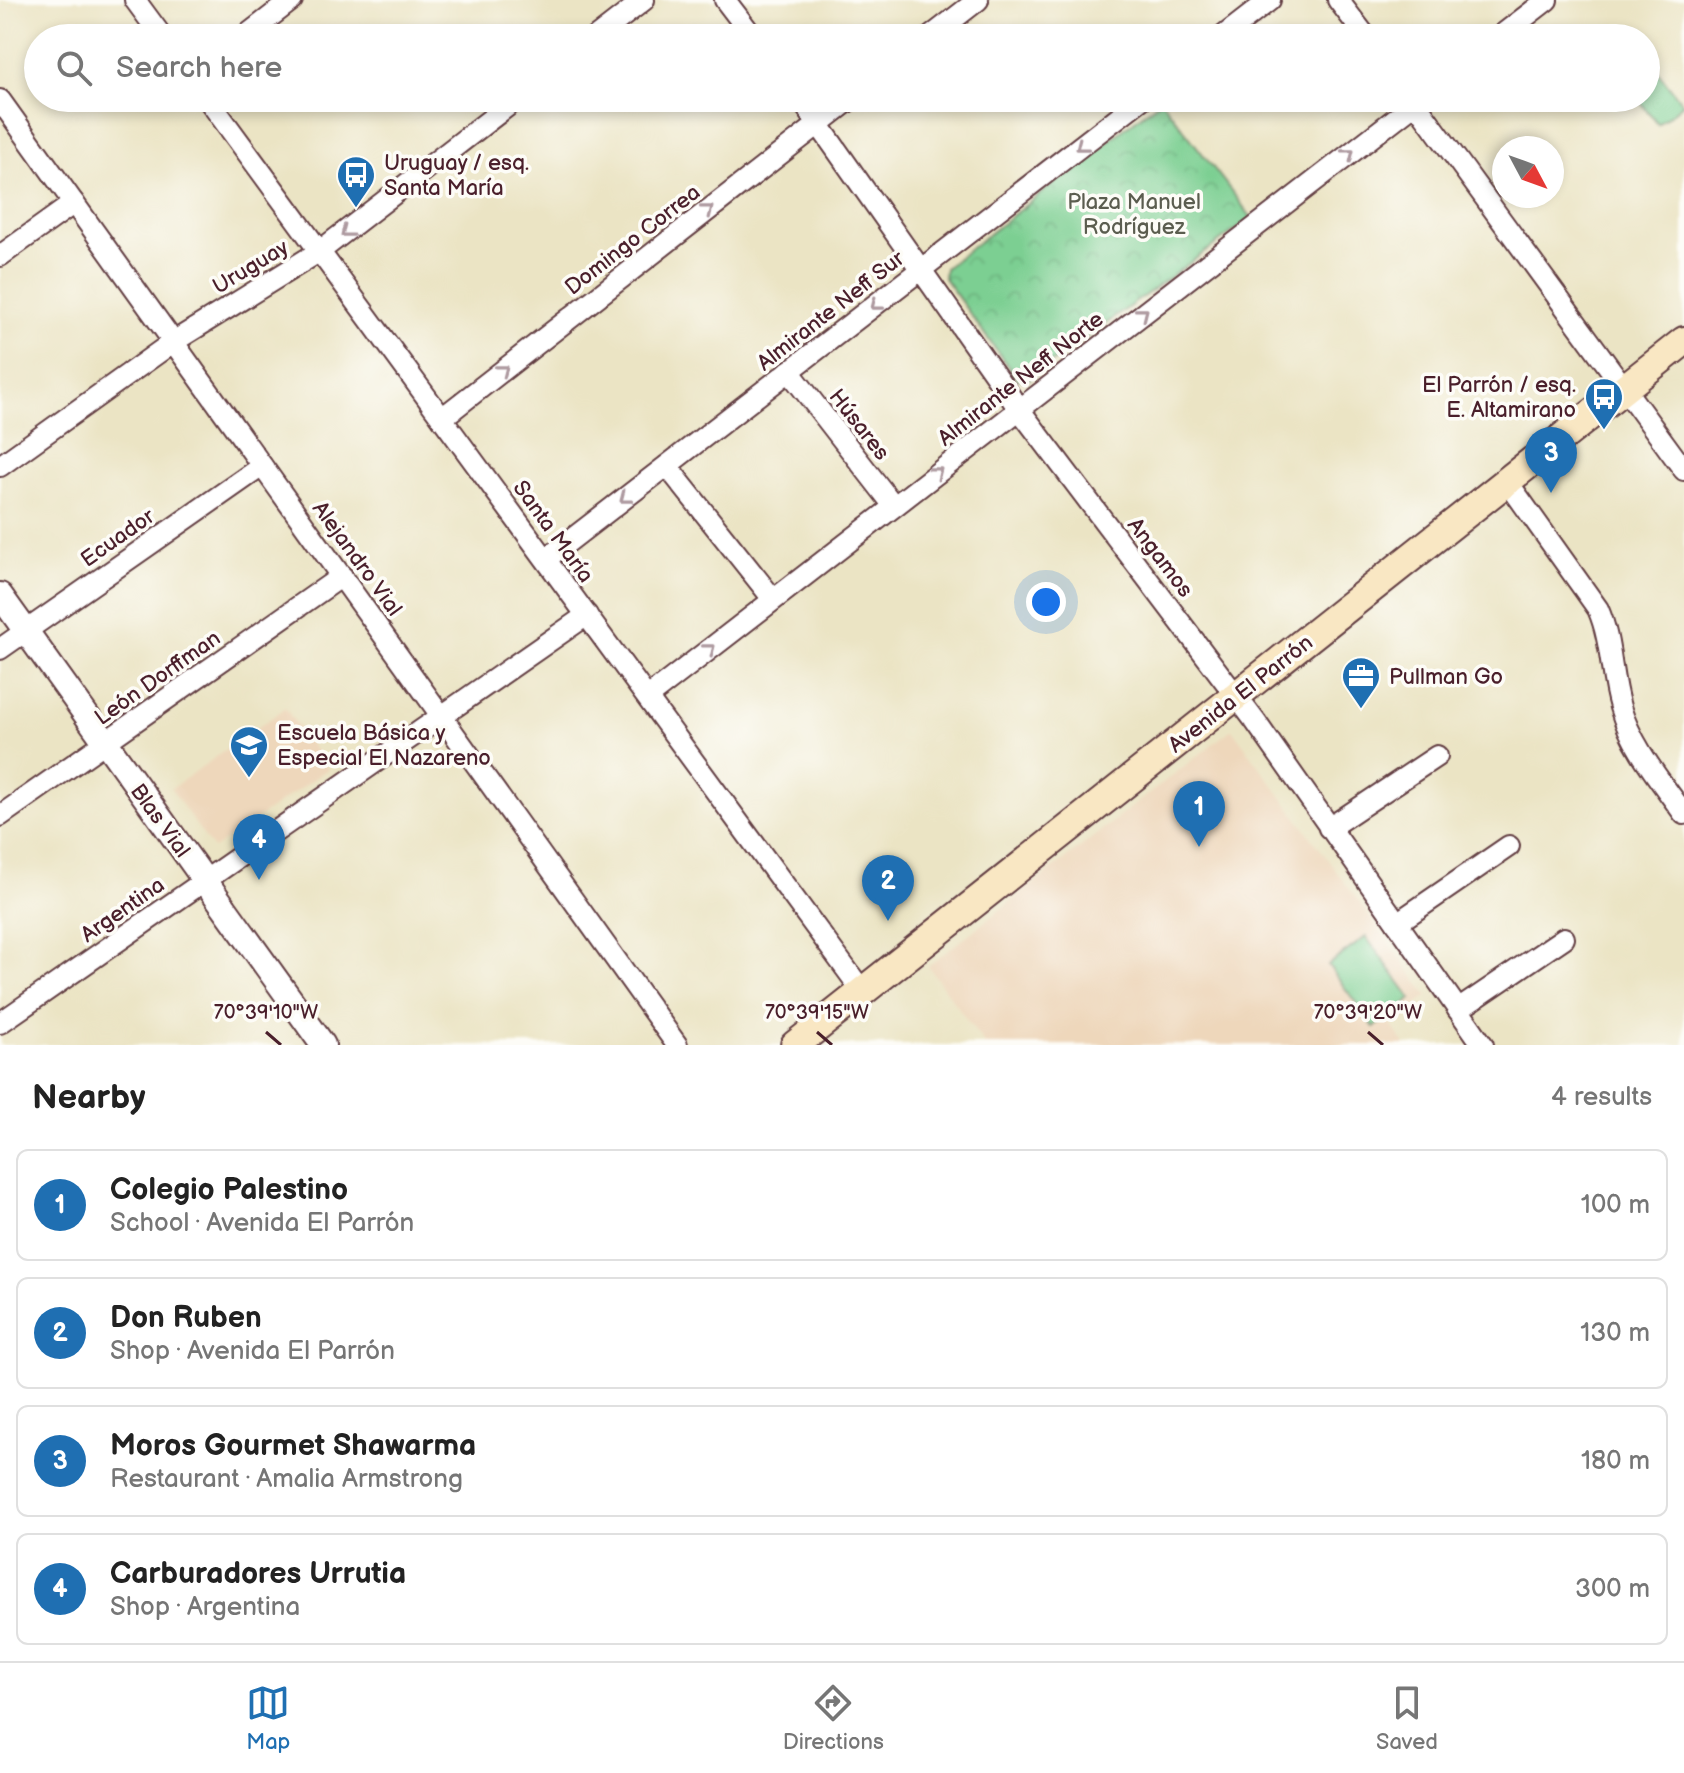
<!DOCTYPE html>
<html lang="en">
<head>
<meta charset="utf-8">
<style>
  body { margin:0; font-family:"Balsamiq Sans",sans-serif; background:#f2f2f2; color:#222 }
  .compass { position:absolute; left:1492px; top:136px; width:72px; height:72px; border-radius:50%; background:#fff; box-shadow:0 4px 12px #0003; rotate:131deg }
  .you { position:absolute; left:1046px; top:602px; width:28px; height:28px; margin:-20px; border:6px solid #fff; border-radius:50%; background:#1a73e8; box-shadow:0 0 0 12px #1a73e833 }
  .badge { display:grid; place-items:center; width:52px; height:52px; border-radius:50%; background:#1f6fb2; color:#fff; font-size:26px; font-weight:700 }
  .pin { position:absolute; translate:-50% -66px; filter:drop-shadow(0 2px 4px #0008) }
  .pin::after { content:''; position:absolute; top:42px; width:28px; height:24px; background:inherit; clip-path:polygon(0 0,100% 0,50% 100%) }
  .list { margin:0; padding:0; list-style:none }
  h2 { display:flex; justify-content:space-between; align-items:center; height:104px; margin:0; padding:0 32px; font-size:34px }
  h2 small { font-size:26px; font-weight:400; color:#767676 }
  .list li { display:grid; grid-template-columns:52px 1fr auto; gap:24px; align-items:center; box-sizing:border-box; height:112px; margin:0 16px 16px; padding:0 16px; border:2px solid #e0e0e0; border-radius:12px }
  .list b { display:block; font-size:30px; white-space:nowrap }
  .list p { margin:0; font-size:26px; white-space:nowrap; color:#767676 }
  .list em { font-size:26px; font-style:normal; color:#767676 }
  .icon { flex:none; width:44px; height:44px; fill:none; stroke:currentColor; stroke-width:2; stroke-linecap:round; stroke-linejoin:round }
  .map { position:relative; flex:none; width:1684px; height:1045px; overflow:hidden }
  .search { position:absolute; background:#fff; box-shadow:0 4px 12px #0003; left:24px; right:24px; top:24px; height:88px; display:flex; align-items:center; gap:20px; box-sizing:border-box; padding:0 28px; border-radius:44px; color:#767676; font-size:30px }
  .sheet { height:616px; background:#fff }
  nav { display:flex; justify-content:space-around; align-items:center; box-sizing:border-box; height:112px; border-top:2px solid #e0e0e0; background:#fff; font-size:22px; color:#767676 }
  nav a { display:grid; justify-items:center; gap:4px }
  nav .on { color:#1f6fb2 }
  .map>svg:first-child { display:block }
</style>
</head>
<body>
<div class="map">
<svg width="1684" height="1045" viewBox="0 0 1684 1045">
  <defs>
    <pattern id="park-crowns" width="20" height="18" patternUnits="userSpaceOnUse" patternTransform="scale(2)"><rect width="20" height="18" fill="#7bcf92"/><path d="M2 6a3 3 0 1 1 6 0M12 15a3 3 0 1 1 6 0" fill="none" stroke="#6cb17e"/></pattern>
  </defs>
  <rect width="100%" height="100%" fill="#fdfcf7"/>
  <filter id="ink" filterUnits="userSpaceOnUse"><feTurbulence type="fractalNoise" baseFrequency=".0125" numOctaves="2"/><feDisplacementMap in="SourceGraphic" scale="16" xChannelSelector="R" yChannelSelector="G"/><feConvolveMatrix kernelMatrix="1 2 1 2 8 2 1 2 1" color-interpolation-filters="sRGB"/></filter>
  <filter id="wash" filterUnits="userSpaceOnUse"><feTurbulence type="fractalNoise" baseFrequency=".006" numOctaves="4" result="noise"/><feDisplacementMap in="SourceGraphic" scale="32" xChannelSelector="R" yChannelSelector="G"/><feGaussianBlur stdDeviation="1.8" result="paint"/><feColorMatrix in="noise" values="0 0 0 0 0 0 0 0 0 0 0 0 0 0 0 0 0 1.4 0 .05"/><feComposite in="paint" operator="in"/></filter>
  <g filter="url(#wash)">
    <rect width="100%" height="100%" fill="#ebe4c4"/>
    <g fill="#eed7bb">
      <polygon points="285,708 328,769 213,849 171,789"/>
      <polygon points="1232,729 1428,996 1390,1023 1405,1045 985,1045 928,966"/>
    </g>
    <polygon fill="url(#park-crowns)" stroke="#62775e" stroke-width="2" points="1161,100 1252,218 1028,380 1017,379 944,278 945,268"/>
    <g fill="#7bcf92" stroke="#62775e" stroke-width="2">
      <polygon points="1646,56 1683,104 1658,124 1637,98 1646,98"/>
      <polygon points="1366,937 1412,999 1374,1027 1328,965"/>
    </g>
  </g>
  <g filter="url(#ink)">
    <g fill="none" stroke-linecap="round" stroke-linejoin="round">
      <g stroke="#623d42" stroke-width="24">
        <g id="minor">
          <polyline points="135,0 163,38"/>
          <polyline points="725,0 754,38"/>
          <polyline points="1338,0 1367,38"/>
          <polyline points="243,38 292,0"/>
          <polyline points="595,38 644,0"/>
          <polyline points="929,38 978,0"/>
          <polyline points="1221,38 1270,0"/>
          <polyline points="1498,38 1547,0"/>
          <polyline points="207,98 863,992"/>
          <polyline points="800,98 1019,409 1255,721 1483,1045"/>
          <polyline points="1412,98 1684,470"/>
          <polyline points="0,100 677,1045"/>
          <polyline points="0,256 74,203"/>
          <polyline points="789,371 894,506"/>
          <polyline points="442,418 852,98"/>
          <polyline points="0,466 173,342 320,251 518,98"/>
          <polyline points="667,466 773,599"/>
          <path d="M1507,481L1598,609C1612,641 1610,674 1620,707C1632,747 1660,780 1684,814"/>
          <polyline points="546,559 1143,98"/>
          <polyline points="0,649 262,466"/>
          <polyline points="648,697 1422,98"/>
          <polyline points="0,816 342,576"/>
          <polyline points="1329,828 1437,756"/>
          <polyline points="1397,923 1509,846"/>
          <polyline points="1458,1010 1564,938"/>
          <polyline points="0,1023 587,615"/>
        </g>
      </g>
      <g stroke="#623d42" stroke-width="28">
        <polyline id="tertiary" points="0,595 323,1045"/>
      </g>
      <g stroke="#623d42" stroke-width="32">
        <polyline id="secondary" points="795,1045 1684,341"/>
      </g>
      <use href="#minor" stroke="#fff" stroke-width="20"/>
      <use href="#tertiary" stroke="#fff" stroke-width="24"/>
      <use href="#secondary" stroke="#f9e7c3" stroke-width="28"/>
    </g>
    <defs><path id="oneway-chevron" d="M-2-3.5L2.5 0L-2 3.5" fill="none" stroke-width="1.6" stroke-linecap="round" stroke-linejoin="round" transform="scale(2)"/></defs>
    <g stroke="#ae9aa0">
      <use href="#oneway-chevron" transform="translate(1081 146) rotate(142)"/>
      <use href="#oneway-chevron" transform="translate(1349 154) rotate(-38)"/>
      <use href="#oneway-chevron" transform="translate(708 210) rotate(-38)"/>
      <use href="#oneway-chevron" transform="translate(346 232) rotate(142)"/>
      <use href="#oneway-chevron" transform="translate(876 305) rotate(142)"/>
      <use href="#oneway-chevron" transform="translate(1143 313) rotate(-38)"/>
      <use href="#oneway-chevron" transform="translate(503 370) rotate(-38)"/>
      <use href="#oneway-chevron" transform="translate(937 472) rotate(-38)"/>
      <use href="#oneway-chevron" transform="translate(625 498) rotate(142)"/>
      <use href="#oneway-chevron" transform="translate(710 649) rotate(-38)"/>
    </g>
  </g>
  <path fill="none" stroke="#4a1f2b" stroke-width="3" d="M266,1032L281,1045M817,1032L832,1045M1368,1032L1383,1045"/>
  <defs>
    <g id="bus-pin" transform="scale(2)"><path d="M0 17L-7.5 6A9.5 9.5 0 1 1 7.5 6Z" fill="#1f6fb2" stroke="#fdfcf7"/><path d="M-5-6H5V4H4V6H2V4H-2V6H-4V4H-5ZM-3.5-4V0h7V-4ZM-3.5 1.2v1.5H-2V1.2ZM2 1.2v1.5H3.5V1.2Z" fill="#fff"/></g>
    <g id="office-pin" transform="scale(2)"><path d="M0 17L-7.5 6A9.5 9.5 0 1 1 7.5 6Z" fill="#1f6fb2" stroke="#fdfcf7"/><path d="M-6-3h4V-5.5h4V-3h4V5H-6ZM-1-4.5V-3h2v-1.5ZM-6 0V1H6V0Z" fill="#fff"/></g>
    <g id="school-pin" transform="scale(2)"><path d="M0 17L-7.5 6A9.5 9.5 0 1 1 7.5 6Z" fill="#1f6fb2" stroke="#fdfcf7"/><path d="M0-5L7-2L0 1L-7-2ZM-4 1L0 2.5L4 1V4Q0 6-4 4Z" fill="#fff"/></g>
  </defs>
  <g fill-rule="evenodd">
    <use href="#bus-pin" x="356" y="175"/>
    <use href="#bus-pin" x="1604" y="397"/>
    <use href="#office-pin" x="1361" y="676"/>
    <use href="#school-pin" x="249" y="745"/>
  </g>
  <g text-anchor="middle" stroke-width="7" stroke-linejoin="round" paint-order="stroke">
    <g font-size="22" fill="#4a1f2b" stroke="#fdfcf7" text-anchor="start">
      <text x="384" y="170">Uruguay / esq.<tspan x="384" dy="25">Santa María</tspan></text>
      <text x="1576" y="392" text-anchor="end">El Parrón / esq.<tspan x="1576" dy="25">E. Altamirano</tspan></text>
      <text x="1389" y="684">Pullman Go</text>
      <text x="277" y="740">Escuela Básica y<tspan x="277" dy="25">Especial El Nazareno</tspan></text>
    </g>
    <g font-size="22" fill="#5b5d4f" stroke="#fdfcf7">
      <text x="1134" y="209">Plaza Manuel<tspan x="1134" dy="25">Rodríguez</tspan></text>
    </g>
    <g font-size="22" fill="#4a1f2b" stroke="#fdfcf7">
      <text transform="translate(632 239) rotate(-38)" y="8">Domingo Correa</text>
      <text transform="translate(250 266) rotate(-31)" y="8">Uruguay</text>
      <text transform="translate(830 310) rotate(-38)" y="8">Almirante Neff Sur</text>
      <text transform="translate(1020 378) rotate(-38)" y="8">Almirante Neff Norte</text>
      <text transform="translate(860 424) rotate(52)" y="8">Húsares</text>
      <text transform="translate(554 531) rotate(54)" y="8">Santa María</text>
      <text transform="translate(117 537) rotate(-35)" y="8">Ecuador</text>
      <text transform="translate(1161 557) rotate(53)" y="8">Angamos</text>
      <text transform="translate(358 558) rotate(54)" y="8">Alejandro Vial</text>
      <text transform="translate(157 677) rotate(-35)" y="8">León Dorffman</text>
      <text transform="translate(1240 693) rotate(-38)" y="8">Avenida El Parrón</text>
      <text transform="translate(161 820) rotate(54)" y="8">Blas Vial</text>
      <text transform="translate(122 909) rotate(-35)" y="8">Argentina</text>
    </g>
  </g>
  <g font-size="20" text-anchor="middle" fill="#4a1f2b" stroke="#fdfcf7" stroke-width="7" stroke-linejoin="round" paint-order="stroke">
    <text x="266" y="1019">70°39'10"W</text>
    <text x="817" y="1019">70°39'15"W</text>
    <text x="1368" y="1019">70°39'20"W</text>
  </g>
</svg>
<svg class="compass" viewBox="-18 -18 36 36"><path d="M0-13l5 13h-10z" fill="#e53935"/><path d="M0 13l5-13h-10z" fill="#767676"/></svg>
<div class="you"></div>
<div class="pin badge" style="left:1199px;top:847px">1</div>
<div class="pin badge" style="left:888px;top:921px">2</div>
<div class="pin badge" style="left:1551px;top:493px">3</div>
<div class="pin badge" style="left:259px;top:880px">4</div>
<div class="search"><svg class="icon" aria-label="search" viewBox="0 0 24 24"><circle cx="10" cy="10" r="6"/><path d="M15 15l6 6"/></svg>Search here</div>
</div>
<section class="sheet">
<h2>Nearby<small>4 results</small></h2>
<ul class="list">
<li><span class="badge">1</span><div><b>Colegio Palestino</b><p>School · Avenida El Parrón</p></div><em>100 m</em></li>
<li><span class="badge">2</span><div><b>Don Ruben</b><p>Shop · Avenida El Parrón</p></div><em>130 m</em></li>
<li><span class="badge">3</span><div><b>Moros Gourmet Shawarma</b><p>Restaurant · Amalia Armstrong</p></div><em>180 m</em></li>
<li><span class="badge">4</span><div><b>Carburadores Urrutia</b><p>Shop · Argentina</p></div><em>300 m</em></li>
</ul>
</section>
<nav>
<a class="on"><svg class="icon" aria-label="map" viewBox="0 0 24 24"><path d="M3 6l6-2 6 2 6-2v14l-6 2-6-2-6 2zM9 4v14M15 6v14"/></svg>Map</a>
<a><svg class="icon" aria-label="directions" viewBox="0 0 24 24"><path d="M12 3l9 9-9 9-9-9zM9 14v-3h6M13 9l2 2-2 2"/></svg>Directions</a>
<a><svg class="icon" aria-label="saved" viewBox="0 0 24 24"><path d="M7 4h10v16l-5-4-5 4z"/></svg>Saved</a>
</nav>
</body>
</html>
